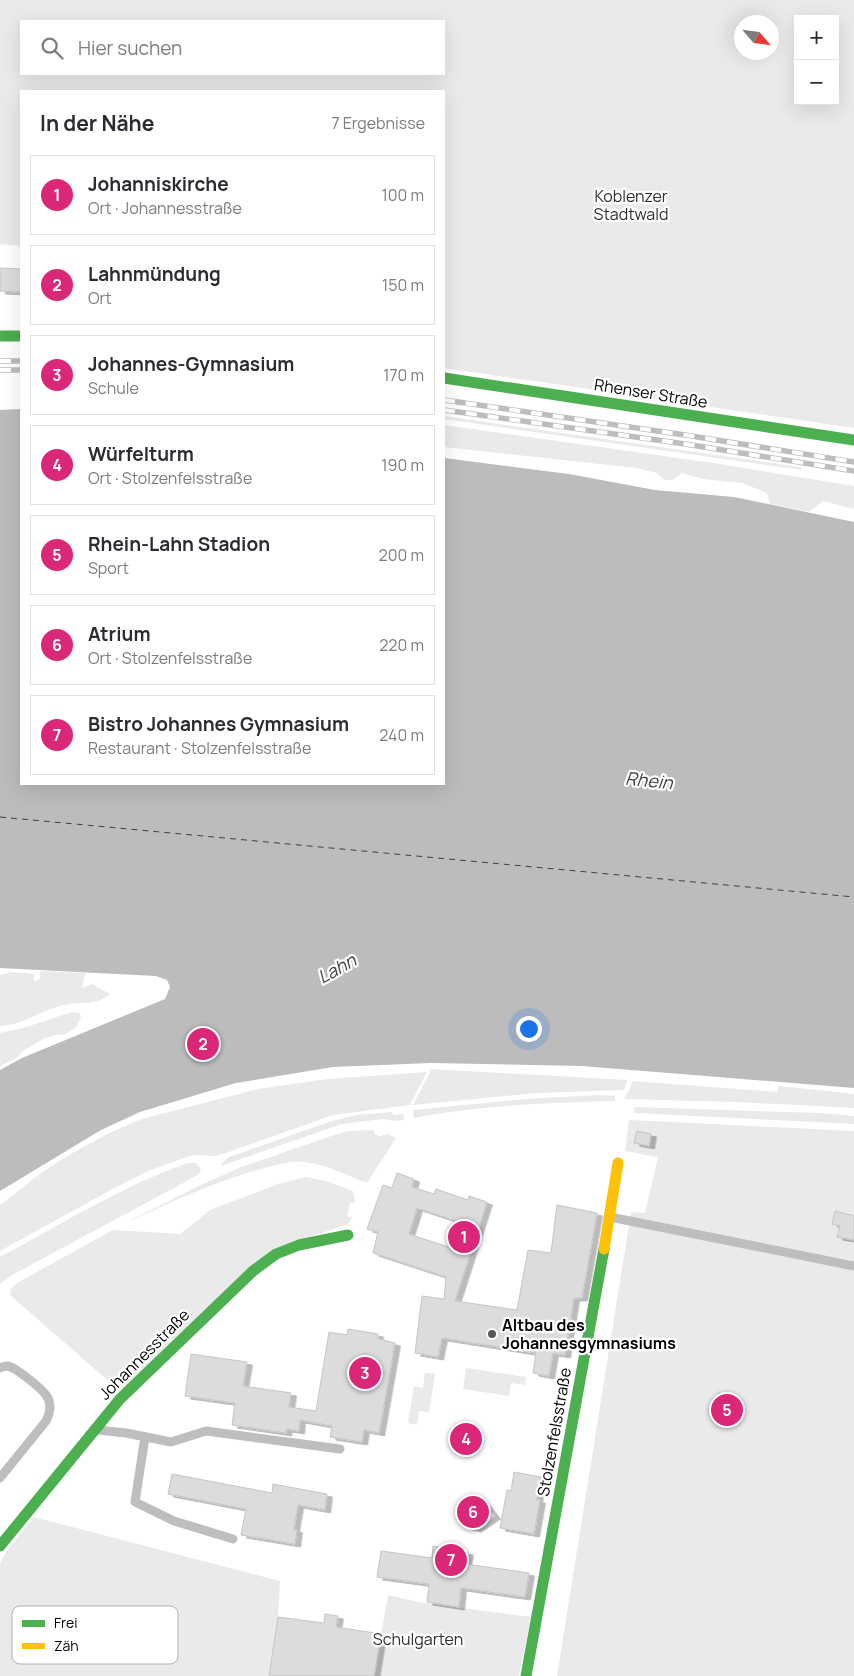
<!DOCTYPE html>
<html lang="de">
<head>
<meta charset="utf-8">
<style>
  body { margin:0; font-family:Manrope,sans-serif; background:#f2f2f3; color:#2b2b33 }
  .controls { position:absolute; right:15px; top:15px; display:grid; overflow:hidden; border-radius:0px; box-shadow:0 5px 20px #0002 }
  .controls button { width:45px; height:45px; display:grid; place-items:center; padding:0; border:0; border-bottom:1px solid #e1e1e2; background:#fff; color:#2b2b33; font:25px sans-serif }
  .compass { position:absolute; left:734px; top:15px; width:45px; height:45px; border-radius:50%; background:#fff; box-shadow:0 5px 20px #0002; rotate:118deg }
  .you { position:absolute; left:528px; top:1028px; width:18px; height:18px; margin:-12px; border:4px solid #fff; border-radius:50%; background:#1a73e8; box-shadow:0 0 0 8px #1a73e833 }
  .badge { display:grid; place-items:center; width:32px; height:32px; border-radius:50%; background:#db2777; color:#fff; font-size:16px; font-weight:700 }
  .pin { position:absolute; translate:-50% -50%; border:2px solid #fff; box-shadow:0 1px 5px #0006 }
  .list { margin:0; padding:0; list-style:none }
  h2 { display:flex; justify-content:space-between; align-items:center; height:65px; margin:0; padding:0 20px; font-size:21px }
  h2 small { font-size:16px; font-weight:400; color:#7c7c81 }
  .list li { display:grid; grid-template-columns:32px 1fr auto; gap:15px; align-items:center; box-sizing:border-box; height:80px; margin:0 10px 10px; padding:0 10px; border:1px solid #e1e1e2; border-radius:0px }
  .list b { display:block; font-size:19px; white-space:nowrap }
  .list p { margin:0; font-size:16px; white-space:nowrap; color:#7c7c81 }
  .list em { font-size:16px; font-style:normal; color:#7c7c81 }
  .icon { flex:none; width:28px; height:28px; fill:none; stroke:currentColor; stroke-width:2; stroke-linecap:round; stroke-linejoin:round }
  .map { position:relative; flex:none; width:854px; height:1676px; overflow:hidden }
  .search { position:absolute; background:#fff; box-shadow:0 5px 20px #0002; left:20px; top:20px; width:425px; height:55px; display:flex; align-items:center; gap:12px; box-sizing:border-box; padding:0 18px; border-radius:0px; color:#7c7c81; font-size:19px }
  .panel { position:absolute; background:#fff; box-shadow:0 5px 20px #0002; left:20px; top:90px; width:425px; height:695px; border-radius:0px }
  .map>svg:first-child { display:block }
</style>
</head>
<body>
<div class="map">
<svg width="854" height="1676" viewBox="0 0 854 1676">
  <defs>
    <filter id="shadow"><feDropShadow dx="5.5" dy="3" stdDeviation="0" flood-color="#0004"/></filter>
  </defs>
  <rect width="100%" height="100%" fill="#fff"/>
  <g fill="#eaeaea" fill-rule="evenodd">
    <path d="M0,0H854V428L444,368V91H21V246L0,244ZM798,19H835V101H798ZM21,21H444V74H21ZM742,22H772V52H742Z"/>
    <polygon points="444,416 801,467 801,470 444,419"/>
    <polygon points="444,425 720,464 854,486 854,509 823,501 809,512 770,504 767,493 742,483 703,479 682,473 673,480 664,480 657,473 636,468 444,447"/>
    <path d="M40,971L85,973L82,988L92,984L110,994C96,1005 87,1002 70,1004C47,1006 25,1025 0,1026V975L11,972L34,974V981L40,979Z"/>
    <polygon points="72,1012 80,1013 81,1018 76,1027 64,1035 58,1034 43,1039 23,1051 18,1057 0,1066 0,1033 23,1028"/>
    <polygon points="430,1069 627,1080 624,1090 537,1093 413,1105 430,1072"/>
    <path d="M427,1072L410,1105L333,1115L217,1156L193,1155L181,1159L148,1171L107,1192L0,1251V1205C18,1192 34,1177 53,1165C81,1147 111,1131 142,1119L258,1089L327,1079Z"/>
    <polygon points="632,1081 777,1092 779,1086 854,1094 854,1108 737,1102 624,1099 631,1086"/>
    <path d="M599,1095L615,1096V1101C548,1103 480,1105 414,1118L413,1110L537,1098Z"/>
    <polygon points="634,1107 820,1113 854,1116 854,1124 634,1113"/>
    <polygon points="392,1112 393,1115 404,1114 404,1120 396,1121 384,1119 342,1124 221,1166 221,1164 229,1157 332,1121 357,1115"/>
    <polygon points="629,1120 854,1131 854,1676 557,1676 631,1212 645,1213 658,1157 625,1151"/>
    <path d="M373,1130L376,1135L380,1136L388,1134L396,1138L367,1183C347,1175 327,1165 305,1162C291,1160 278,1165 264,1168C218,1181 174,1200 131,1221V1220L205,1183L239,1168L334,1135L348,1131Z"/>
    <path d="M188,1163H196L201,1169L198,1175L12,1275L0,1284V1257C62,1224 122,1186 188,1163Z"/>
    <polygon points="306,1177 326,1181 353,1191 355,1202 350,1203 347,1217 352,1217 348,1224 295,1242 122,1389 113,1385 10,1295 11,1289 17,1283 113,1230 180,1234 210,1210 278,1184"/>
    <polygon points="466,1368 526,1377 525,1385 511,1383 509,1396 463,1389"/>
    <polygon points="425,1373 435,1374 429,1412 419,1411 417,1425 408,1423 414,1386 423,1388"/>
    <polygon points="34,1517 280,1581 278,1617 269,1676 0,1676 0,1564 6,1552"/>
    <polygon points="388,1595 418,1602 531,1617 519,1676 374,1676"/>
  </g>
  <polygon fill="#bcbcbc" points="21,409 21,784 444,784 444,458 569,474 655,490 734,497 854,522 854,1088 582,1066 430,1063 333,1067 236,1083 140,1112 101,1130 0,1191 0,1070 22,1058 165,999 170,987 167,980 156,976 0,968 0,410"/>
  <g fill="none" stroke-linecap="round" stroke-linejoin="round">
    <polyline stroke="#404040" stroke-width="1" stroke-dasharray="6 5" stroke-linecap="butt" points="0,817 854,897"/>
  </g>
  <g fill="#dcdcdc" stroke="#c5c5c5" fill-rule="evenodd" filter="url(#shadow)">
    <polygon points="0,268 21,269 21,292 0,291"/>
    <polygon points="637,1131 651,1134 649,1146 634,1143"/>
    <path d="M397,1173L414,1179L412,1187L434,1194L436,1189L468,1200L469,1196L487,1202L455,1301L517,1310L528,1250L551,1253L557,1205L597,1213L582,1298H574L565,1355L553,1353L549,1376L533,1373L536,1353L442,1338L438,1357L415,1353L422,1296L444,1299L446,1277L373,1253L378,1232L367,1229L383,1185L392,1188ZM417,1208L456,1221L448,1247L409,1234Z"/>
    <polygon points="835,1211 854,1216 854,1240 837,1237 840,1226 832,1224"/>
    <polygon points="348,1329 378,1334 378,1339 395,1343 379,1433 364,1430 362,1442 330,1437 332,1426 300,1420 299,1431 287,1429 286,1433 232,1425 235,1403 185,1396 191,1354 247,1362 243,1386 291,1393 289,1407 316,1411 329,1332 347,1335"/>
    <polygon points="514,1472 541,1477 537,1500 540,1500 534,1534 500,1528 507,1490 511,1491"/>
    <polygon points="172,1474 272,1493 273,1484 327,1494 325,1510 298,1505 294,1529 297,1530 295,1544 241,1535 246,1509 168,1494"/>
    <polygon points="469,1497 481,1498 495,1516 476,1529 464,1526 457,1516 459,1504"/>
    <polygon points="433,1546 468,1552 466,1564 529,1573 525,1597 461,1588 459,1607 427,1602 429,1584 377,1577 381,1551 432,1558"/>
    <polygon points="325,1614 338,1616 336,1627 381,1634 374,1676 269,1676 278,1617 324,1623"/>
  </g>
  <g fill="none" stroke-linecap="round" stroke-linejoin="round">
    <g stroke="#bebebe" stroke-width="9">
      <polyline points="610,1217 854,1266"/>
      <path d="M0,1368C2,1367 5,1366 8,1366C15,1367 41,1388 46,1395C52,1403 50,1413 46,1421L0,1478"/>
      <polyline points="97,1430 126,1433 171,1442 206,1431 340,1449"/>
      <polyline points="145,1437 135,1502 174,1521 233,1539"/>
    </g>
    <g stroke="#4caf50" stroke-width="11">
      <polyline points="0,336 21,336"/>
      <polyline points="444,378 854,440"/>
      <polyline points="0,1546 120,1399 253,1271 276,1254 299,1245 348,1235"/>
      <polyline points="526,1676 604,1249"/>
    </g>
    <polyline stroke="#ffc107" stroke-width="11" points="604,1249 618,1163"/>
    <g stroke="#bdbdbd" stroke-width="5.5">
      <g id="rail">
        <polyline points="0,361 21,361"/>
        <polyline points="0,370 21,370"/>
        <polyline points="444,400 685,435 854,462"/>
        <polyline points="444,410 685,444 854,471"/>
      </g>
    </g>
    <use href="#rail" stroke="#fff" stroke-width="4" stroke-dasharray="11" stroke-linecap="butt"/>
  </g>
  <circle fill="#595959" stroke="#fff" stroke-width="2" cx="492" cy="1334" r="5"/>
  <g text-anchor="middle" stroke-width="4.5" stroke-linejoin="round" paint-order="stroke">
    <g font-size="16" fill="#2f2f2f" stroke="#fff">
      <text x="631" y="202">Koblenzer<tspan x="631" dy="18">Stadtwald</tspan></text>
      <text x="418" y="1645">Schulgarten</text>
    </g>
    <g font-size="16" fill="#000" stroke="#fff">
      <text transform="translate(651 393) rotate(9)" y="6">Rhenser Straße</text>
      <text transform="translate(144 1354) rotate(-45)" y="6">Johannesstraße</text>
      <text transform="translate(554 1432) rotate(-80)" y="6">Stolzenfelsstraße</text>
    </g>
    <g font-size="16" font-weight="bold" fill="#000" stroke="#fff" text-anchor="start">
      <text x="502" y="1331">Altbau des<tspan x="502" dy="18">Johannesgymnasiums</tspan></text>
    </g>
    <g font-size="18" font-style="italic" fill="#404040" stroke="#fff">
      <text transform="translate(649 781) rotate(6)" y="6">Rhein</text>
      <text transform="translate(337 969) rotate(-29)" y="6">Lahn</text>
    </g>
  </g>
  <rect x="12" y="1606" width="166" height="58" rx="8" fill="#fff" stroke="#b2b2b2" stroke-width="1"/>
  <rect x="22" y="1620" width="23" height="7" fill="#4caf50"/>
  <rect x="22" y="1643" width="23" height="6" fill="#ffc107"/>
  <g font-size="14" fill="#000">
    <text x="54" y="1628">Frei</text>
    <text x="54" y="1651">Zäh</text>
  </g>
</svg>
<div class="controls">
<button>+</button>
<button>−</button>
</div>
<svg class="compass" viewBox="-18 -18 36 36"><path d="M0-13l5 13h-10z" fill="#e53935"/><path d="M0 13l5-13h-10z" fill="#7c7c81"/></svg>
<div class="you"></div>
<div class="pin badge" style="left:464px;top:1237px">1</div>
<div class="pin badge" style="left:203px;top:1044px">2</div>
<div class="pin badge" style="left:365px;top:1373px">3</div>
<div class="pin badge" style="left:466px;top:1439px">4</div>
<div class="pin badge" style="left:727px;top:1410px">5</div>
<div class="pin badge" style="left:473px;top:1512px">6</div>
<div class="pin badge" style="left:451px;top:1560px">7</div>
<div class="search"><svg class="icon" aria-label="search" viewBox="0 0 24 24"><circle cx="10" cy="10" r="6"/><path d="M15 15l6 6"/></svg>Hier suchen</div>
<section class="panel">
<h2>In der Nähe<small>7 Ergebnisse</small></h2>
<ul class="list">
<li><span class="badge">1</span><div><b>Johanniskirche</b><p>Ort · Johannesstraße</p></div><em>100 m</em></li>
<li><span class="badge">2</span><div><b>Lahnmündung</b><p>Ort</p></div><em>150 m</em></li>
<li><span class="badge">3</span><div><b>Johannes-Gymnasium</b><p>Schule</p></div><em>170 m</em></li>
<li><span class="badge">4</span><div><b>Würfelturm</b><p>Ort · Stolzenfelsstraße</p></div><em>190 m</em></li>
<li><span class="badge">5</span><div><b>Rhein-Lahn Stadion</b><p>Sport</p></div><em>200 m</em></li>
<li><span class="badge">6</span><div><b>Atrium</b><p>Ort · Stolzenfelsstraße</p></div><em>220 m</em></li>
<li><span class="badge">7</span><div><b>Bistro Johannes Gymnasium</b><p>Restaurant · Stolzenfelsstraße</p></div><em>240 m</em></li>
</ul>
</section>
</div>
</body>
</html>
